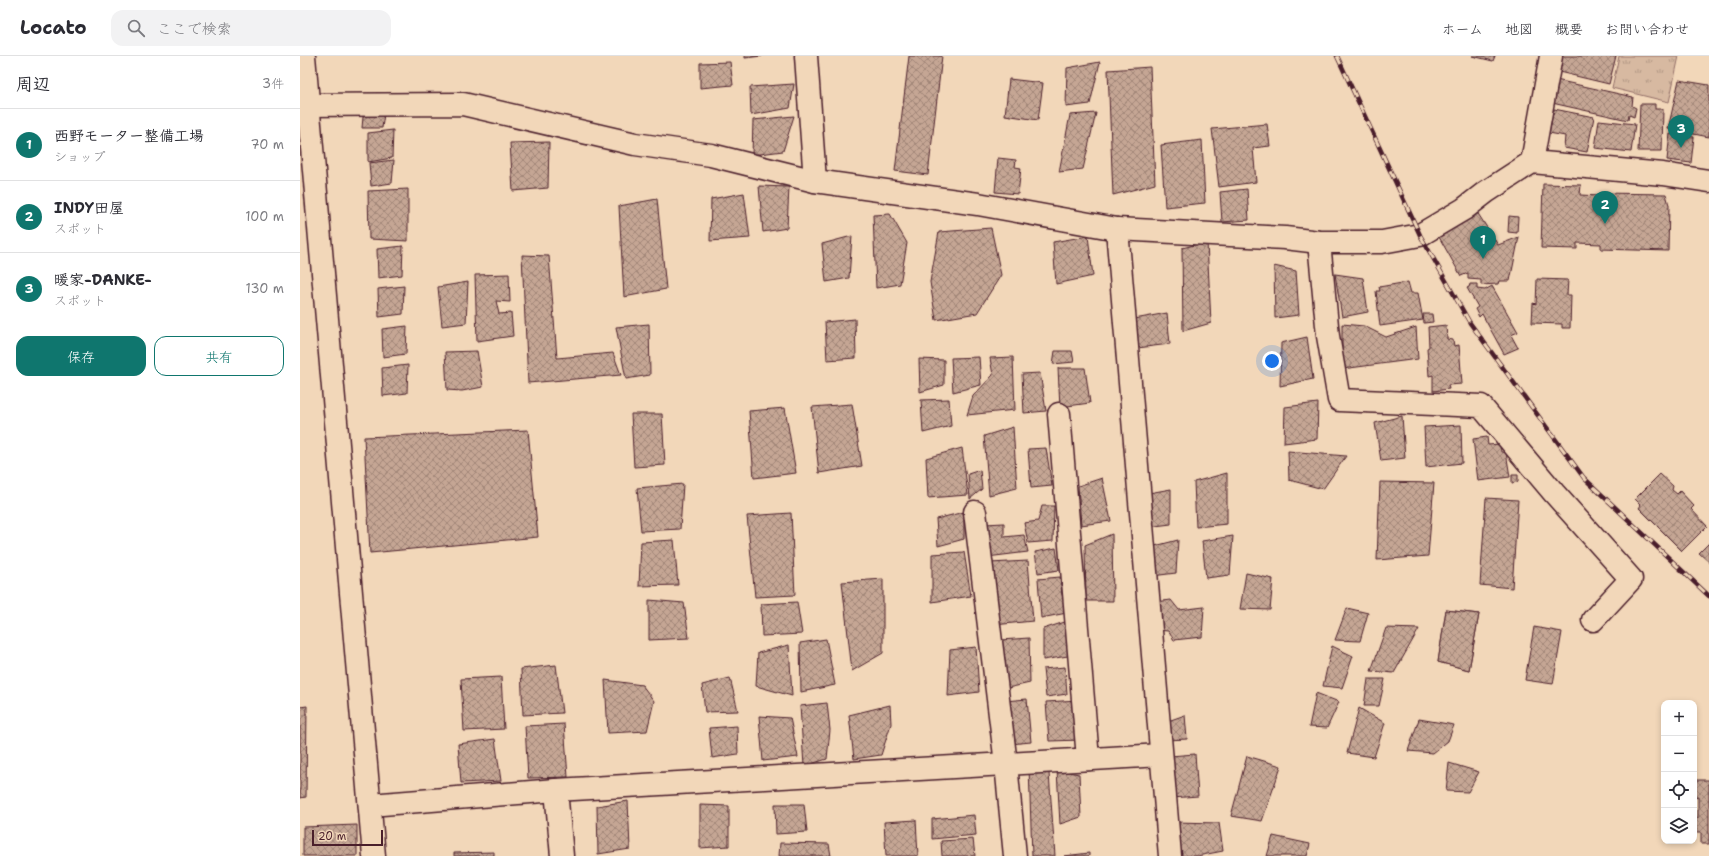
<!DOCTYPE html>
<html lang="ja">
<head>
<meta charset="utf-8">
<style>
  body { margin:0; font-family:"Shantell Sans","Klee One",sans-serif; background:#f2f2f3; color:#2b2b33 }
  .controls { position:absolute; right:12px; bottom:12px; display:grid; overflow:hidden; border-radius:8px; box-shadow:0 2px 6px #0003 }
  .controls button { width:36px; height:36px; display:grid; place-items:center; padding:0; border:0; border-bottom:1px solid #e1e1e2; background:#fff; color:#2b2b33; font:20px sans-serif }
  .scale { position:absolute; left:12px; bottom:10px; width:71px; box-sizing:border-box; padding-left:4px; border:2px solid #4a1f2b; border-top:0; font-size:11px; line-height:14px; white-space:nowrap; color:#4a1f2b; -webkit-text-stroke:3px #f2d7b9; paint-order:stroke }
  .you { position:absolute; left:972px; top:305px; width:14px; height:14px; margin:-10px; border:3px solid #fff; border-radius:50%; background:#1a73e8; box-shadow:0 0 0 6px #1a73e833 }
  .badge { display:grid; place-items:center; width:26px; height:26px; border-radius:50%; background:#0f766e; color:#fff; font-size:13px; font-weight:700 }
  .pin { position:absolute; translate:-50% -33px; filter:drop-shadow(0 1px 2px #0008) }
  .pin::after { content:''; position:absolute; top:21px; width:14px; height:12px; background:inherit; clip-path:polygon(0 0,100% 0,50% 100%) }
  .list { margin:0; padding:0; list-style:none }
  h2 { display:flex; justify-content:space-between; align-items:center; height:52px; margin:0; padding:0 16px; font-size:17px }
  h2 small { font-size:13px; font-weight:400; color:#7c7c81 }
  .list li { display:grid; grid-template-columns:26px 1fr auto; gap:12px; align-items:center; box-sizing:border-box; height:72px; padding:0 16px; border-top:1px solid #e1e1e2 }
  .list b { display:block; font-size:15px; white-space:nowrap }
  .list p { margin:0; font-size:13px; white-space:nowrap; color:#7c7c81 }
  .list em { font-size:13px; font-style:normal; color:#7c7c81 }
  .actions { display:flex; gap:8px; padding:12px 16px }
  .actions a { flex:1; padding:9px 0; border:1px solid #0f766e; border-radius:12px; text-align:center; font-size:14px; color:#0f766e }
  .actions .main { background:#0f766e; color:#fff }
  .icon { flex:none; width:22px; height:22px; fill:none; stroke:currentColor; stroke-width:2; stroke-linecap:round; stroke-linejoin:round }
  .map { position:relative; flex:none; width:1409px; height:800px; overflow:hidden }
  header { display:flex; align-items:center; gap:24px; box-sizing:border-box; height:56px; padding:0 20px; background:#fff; border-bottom:1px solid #e1e1e2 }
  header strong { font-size:19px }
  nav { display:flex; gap:22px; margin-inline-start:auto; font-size:14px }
  .search { width:280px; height:36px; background:#f2f2f3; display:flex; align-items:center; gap:10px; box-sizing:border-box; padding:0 14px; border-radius:12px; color:#7c7c81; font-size:15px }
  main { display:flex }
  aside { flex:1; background:#fff }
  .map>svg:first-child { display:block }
</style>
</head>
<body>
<header>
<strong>Locato</strong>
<div class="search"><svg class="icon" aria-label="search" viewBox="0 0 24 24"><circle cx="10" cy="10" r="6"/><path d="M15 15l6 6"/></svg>ここで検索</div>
<nav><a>ホーム</a><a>地図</a><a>概要</a><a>お問い合わせ</a></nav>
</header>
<main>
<aside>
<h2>周辺<small>3件</small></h2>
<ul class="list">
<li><span class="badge">1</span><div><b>西野モーター整備工場</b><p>ショップ</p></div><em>70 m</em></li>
<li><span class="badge">2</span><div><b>INDY田屋</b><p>スポット</p></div><em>100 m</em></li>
<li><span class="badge">3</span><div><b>暖家-DANKE-</b><p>スポット</p></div><em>130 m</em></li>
</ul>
<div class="actions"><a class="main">保存</a><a>共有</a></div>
</aside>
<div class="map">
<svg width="1409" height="800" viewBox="0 0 1409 800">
  <defs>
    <pattern id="grass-tufts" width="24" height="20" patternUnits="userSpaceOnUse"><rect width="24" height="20" fill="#d7b9a1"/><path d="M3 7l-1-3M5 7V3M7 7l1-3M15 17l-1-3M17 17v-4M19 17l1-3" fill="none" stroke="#b09683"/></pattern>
    <pattern id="building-cross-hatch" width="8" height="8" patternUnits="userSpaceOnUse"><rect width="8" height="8" fill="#c5a694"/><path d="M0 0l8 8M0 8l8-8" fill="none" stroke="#a28779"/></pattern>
  </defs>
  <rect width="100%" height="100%" fill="#f2d7b9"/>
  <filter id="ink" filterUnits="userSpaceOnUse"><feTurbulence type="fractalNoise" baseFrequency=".025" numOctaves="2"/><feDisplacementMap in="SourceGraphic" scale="8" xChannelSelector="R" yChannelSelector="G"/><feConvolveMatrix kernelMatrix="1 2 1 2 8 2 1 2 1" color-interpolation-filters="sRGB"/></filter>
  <g filter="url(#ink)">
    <polygon fill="url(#grass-tufts)" stroke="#906c66" points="1319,0 1379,0 1369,46 1312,32"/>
    <g fill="url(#building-cross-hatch)" stroke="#4a1f2b">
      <polygon points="445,0 462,0 445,2"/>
      <polygon points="609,0 642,0 628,119 595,115"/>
      <polygon points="1172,0 1195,0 1193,5"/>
      <polygon points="1262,0 1316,0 1309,28 1259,16"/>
      <polygon points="430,6 433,29 400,32 400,7"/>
      <polygon points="800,6 790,48 766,51 767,12"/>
      <polygon points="850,11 855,128 813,139 808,14"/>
      <polygon points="709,23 743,27 738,64 705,59"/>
      <polygon points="1256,24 1333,41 1332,50 1336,52 1334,61 1329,59 1328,64 1252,47"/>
      <polygon points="1379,24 1409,29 1409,81 1368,73"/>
      <polygon points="494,28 490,52 451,59 450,31"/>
      <polygon points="1340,48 1355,48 1355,53 1363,53 1362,95 1338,95"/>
      <polygon points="1254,53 1294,61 1287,96 1264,92 1265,80 1249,77"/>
      <polygon points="796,57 783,113 759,116 770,59"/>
      <polygon points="84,58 82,72 62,72 63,61"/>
      <polygon points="494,60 483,95 452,99 453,64"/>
      <polygon points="1299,64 1335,68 1331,96 1295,92"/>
      <polygon points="967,68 970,90 953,92 956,126 919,131 912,73"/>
      <polygon points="93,74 92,102 68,106 68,77"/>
      <polygon points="1370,78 1394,81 1391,107 1367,104"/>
      <polygon points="902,84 905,147 865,151 861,89"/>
      <polygon points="249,86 248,132 213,135 210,87"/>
      <polygon points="698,102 716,104 715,111 721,112 718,138 695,136"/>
      <polygon points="94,104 92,127 71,130 69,107"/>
      <polygon points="1243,128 1281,129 1280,139 1300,140 1300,137 1366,138 1369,149 1368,195 1301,193 1301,188 1277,187 1277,193 1241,192"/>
      <polygon points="459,130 489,131 487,172 463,176"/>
      <polygon points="108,133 108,185 69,183 68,135"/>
      <polygon points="947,133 949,164 922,166 920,136"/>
      <polygon points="444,137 450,182 410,185 411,143"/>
      <polygon points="357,143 366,233 324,241 319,150"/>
      <polygon points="1177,156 1198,189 1219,181 1210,225 1199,225 1198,228 1181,229 1181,224 1168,223 1168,217 1161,220 1139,181 1166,161"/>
      <polygon points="590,158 607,187 600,228 576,232 573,159"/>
      <polygon points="1209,160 1218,161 1217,177 1208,176"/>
      <polygon points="691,172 701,219 677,257 636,264 630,226 639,176"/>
      <polygon points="552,180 549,222 526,226 522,188"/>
      <polygon points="788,180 793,220 756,228 753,186"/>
      <polygon points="907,186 911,267 883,275 882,192"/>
      <polygon points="103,190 102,219 78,222 77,193"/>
      <polygon points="222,199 249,200 257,302 313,297 321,319 228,327"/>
      <polygon points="974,210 996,215 999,259 975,262"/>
      <polygon points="209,218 210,246 196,245 199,258 211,257 213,280 177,285 175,219"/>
      <polygon points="1035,218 1063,222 1068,256 1042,261"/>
      <polygon points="1237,223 1268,224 1267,239 1271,239 1270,272 1262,272 1262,268 1232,267 1233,247 1236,248"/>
      <polygon points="168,226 166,267 142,270 138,231"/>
      <polygon points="1108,226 1111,237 1118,237 1123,264 1080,270 1076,235 1080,235 1079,231"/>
      <polygon points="1170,228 1177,228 1177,233 1185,234 1192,230 1218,276 1211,279 1218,292 1204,298 1182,258 1179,261 1175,253 1178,251 1167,232 1169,231"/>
      <polygon points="104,230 103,258 79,261 78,233"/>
      <polygon points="867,257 870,288 829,293 829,264"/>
      <polygon points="1123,258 1132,258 1133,266 1124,267"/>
      <polygon points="555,263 556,302 527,304 525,266"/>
      <polygon points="349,268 350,319 326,323 316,271"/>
      <polygon points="1042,268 1064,270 1086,281 1116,271 1118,303 1042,313"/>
      <polygon points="1146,269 1147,283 1153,284 1154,290 1159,289 1162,328 1148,329 1149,333 1133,335 1133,319 1129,320 1127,292 1129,291 1128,271"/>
      <polygon points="107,270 106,298 83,301 82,273"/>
      <polygon points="1007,281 1013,323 980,330 981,287"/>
      <polygon points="177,295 183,331 162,335 147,334 145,296"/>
      <polygon points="755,295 772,295 774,306 753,308"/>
      <polygon points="679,301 681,329 653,336 651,302"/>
      <polygon points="713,301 715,354 667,359 673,340 693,319 690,302"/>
      <polygon points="619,303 644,304 644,329 620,336"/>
      <polygon points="108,309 107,337 83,340 82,312"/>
      <polygon points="758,312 785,312 790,347 760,351"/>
      <polygon points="740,317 746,355 724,357 722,318"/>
      <polygon points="649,343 651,370 623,377 621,344"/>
      <polygon points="1018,347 1017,383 984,387 985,351"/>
      <polygon points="552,348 562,410 519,417 512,351"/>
      <polygon points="485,352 496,417 454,422 449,355"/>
      <polygon points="331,358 362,358 365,409 334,411"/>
      <polygon points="1102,360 1105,402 1081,405 1075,367"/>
      <polygon points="1161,369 1162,407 1126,411 1124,371"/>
      <polygon points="713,371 717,432 689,439 684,380"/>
      <polygon points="228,374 238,481 70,497 64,381"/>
      <polygon points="1187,381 1188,389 1200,388 1201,396 1206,396 1210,421 1178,425 1173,383"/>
      <polygon points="662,392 668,439 628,442 626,402"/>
      <polygon points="746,392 752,430 731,432 728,393"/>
      <polygon points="988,395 1046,400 1023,433 989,424"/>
      <polygon points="680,414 682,433 670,443 668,418"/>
      <polygon points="927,417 927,468 896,471 894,426"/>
      <polygon points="1360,418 1373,430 1372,434 1377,438 1380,435 1394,450 1391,453 1407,470 1382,495 1339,452 1341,449 1335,443"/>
      <polygon points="1212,419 1218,419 1218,426 1212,427"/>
      <polygon points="802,422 811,465 781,469 778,430"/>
      <polygon points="1080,426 1134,427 1128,500 1077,504"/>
      <polygon points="383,428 380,473 341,475 337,432"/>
      <polygon points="871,433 871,468 847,471 849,437"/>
      <polygon points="1186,442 1218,444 1212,532 1180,529"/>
      <polygon points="742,450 754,450 753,485 728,487 724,467 738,465"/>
      <polygon points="664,456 664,483 638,490 636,463"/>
      <polygon points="491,457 495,539 455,541 447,460"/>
      <polygon points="704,467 704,481 724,479 728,496 687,501 685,468"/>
      <polygon points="812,478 813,545 786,545 785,489"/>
      <polygon points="933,480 930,519 906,522 902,485"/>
      <polygon points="374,484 378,529 339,530 341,486"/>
      <polygon points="878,484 876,517 852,520 851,491"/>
      <polygon points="1409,487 1409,506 1399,497"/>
      <polygon points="756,492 759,514 738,517 735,496"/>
      <polygon points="664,496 671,540 632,546 632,498"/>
      <polygon points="728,505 733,565 694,569 690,507"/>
      <polygon points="946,517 973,523 970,554 940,553"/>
      <polygon points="760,521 762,539 772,556 741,562 738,523"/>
      <polygon points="583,523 583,597 552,615 542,526"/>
      <polygon points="349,544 384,547 389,582 349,584"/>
      <polygon points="871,544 879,554 904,551 902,581 874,584 868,575 857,574 856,546"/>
      <polygon points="497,546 502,578 462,580 461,548"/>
      <polygon points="1047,552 1068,557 1060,585 1035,584"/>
      <polygon points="1146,554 1179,558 1169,614 1138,606"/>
      <polygon points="1146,554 1179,558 1169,614 1138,606"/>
      <polygon points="771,564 774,599 743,604 743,573"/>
      <polygon points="1234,571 1262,576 1253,628 1225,624"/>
      <polygon points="1086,572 1119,573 1094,617 1071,615"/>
      <polygon points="729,582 730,627 703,633 701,584"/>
      <polygon points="526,583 535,629 501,636 500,587"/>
      <polygon points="489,589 492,640 456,630 458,597"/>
      <polygon points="1032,590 1053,600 1042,632 1023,630"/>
      <polygon points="676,591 679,636 648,640 650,594"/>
      <polygon points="256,609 262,657 223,659 221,613"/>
      <polygon points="765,611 767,638 746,641 743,613"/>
      <polygon points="201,621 204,673 164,675 161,623"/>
      <polygon points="430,622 438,655 405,656 402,629"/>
      <polygon points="1068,623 1085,623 1079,650 1064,650"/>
      <polygon points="305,624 342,629 354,645 347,675 308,677"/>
      <polygon points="1016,637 1039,646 1027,672 1009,671"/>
      <polygon points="727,643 731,686 710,688 705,645"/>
      <polygon points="778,644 782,684 749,685 746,646"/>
      <polygon points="527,647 530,674 527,703 504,710 500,650"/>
      <polygon points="590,649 591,668 581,699 554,703 549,659"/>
      <polygon points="7,650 6,741 0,742 0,651"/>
      <polygon points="1059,652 1085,667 1074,701 1047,697"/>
      <polygon points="885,659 887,683 867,684 868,665"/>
      <polygon points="459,660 490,662 498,701 463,705"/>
      <polygon points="1119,663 1154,669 1148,685 1133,697 1108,695"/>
      <polygon points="264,668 268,721 228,722 225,670"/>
      <polygon points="437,670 438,698 412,702 409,672"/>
      <polygon points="195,683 201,725 161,727 158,688"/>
      <polygon points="895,698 898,740 872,742 870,700"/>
      <polygon points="947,700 981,710 962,765 931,760"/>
      <polygon points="1149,707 1179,716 1168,736 1146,735"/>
      <polygon points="729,711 749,717 755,800 732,800"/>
      <polygon points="757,714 779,718 781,761 760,768"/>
      <polygon points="1394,724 1409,724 1409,788 1401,788 1401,776 1396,776 1395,762 1398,762 1398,741 1394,742"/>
      <polygon points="328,745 330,793 298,798 297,750"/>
      <polygon points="475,748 504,748 507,776 476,778"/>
      <polygon points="400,749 429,750 429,790 400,792"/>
      <polygon points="674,759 676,779 632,783 632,763"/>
      <polygon points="616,764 618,800 586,800 584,766"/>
      <polygon points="874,766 919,767 923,795 897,800 875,800"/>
      <polygon points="57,769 57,800 3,800 3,771"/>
      <polygon points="973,780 1010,788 1007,800 967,800"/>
      <polygon points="673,783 675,800 642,800 641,785"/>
      <polygon points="480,787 529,788 531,800 479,800"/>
      <polygon points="194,796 194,800 154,800 154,797"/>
      <polygon points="789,797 789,800 764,800"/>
    </g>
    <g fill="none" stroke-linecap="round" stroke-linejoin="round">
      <g stroke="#4a1f2b" stroke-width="25">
        <g id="minor">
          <polyline points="4,0 74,800"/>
          <polyline points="506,0 515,125"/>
          <polyline points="0,49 163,48 335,88 411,99 515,125 678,148 817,173 985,182 1019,186 1082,186 1120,179 1164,153 1186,136 1232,106 1363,118 1409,125"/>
          <polyline points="1232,106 1251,0"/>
          <polyline points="817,173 870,800"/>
          <polyline points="1019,186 1028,280 1039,344 1181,350 1254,437 1331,523 1293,564"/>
          <polyline points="759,358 788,703"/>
          <polyline points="675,456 706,708 715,800"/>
          <polyline points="256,734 262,800"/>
          <polyline points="70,749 256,734 861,699"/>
        </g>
      </g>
      <use href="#minor" stroke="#f2d7b9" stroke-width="22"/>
      <g stroke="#4a1f2b" stroke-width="4.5">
        <polyline id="rail" points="1037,0 1120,179 1170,267 1284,422 1409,540"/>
      </g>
      <use href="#rail" stroke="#f2d7b9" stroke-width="3" stroke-dasharray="9" stroke-linecap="butt"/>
    </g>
  </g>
</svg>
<div class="controls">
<button>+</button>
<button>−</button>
<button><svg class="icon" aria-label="locate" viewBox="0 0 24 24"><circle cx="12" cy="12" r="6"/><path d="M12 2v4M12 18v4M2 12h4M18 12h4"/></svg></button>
<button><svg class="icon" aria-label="layers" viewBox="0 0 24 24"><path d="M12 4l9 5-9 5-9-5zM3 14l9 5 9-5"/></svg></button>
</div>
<div class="scale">20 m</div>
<div class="you"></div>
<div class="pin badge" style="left:1183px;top:203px">1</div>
<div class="pin badge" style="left:1305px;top:168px">2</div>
<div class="pin badge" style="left:1381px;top:92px">3</div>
</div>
</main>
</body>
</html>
